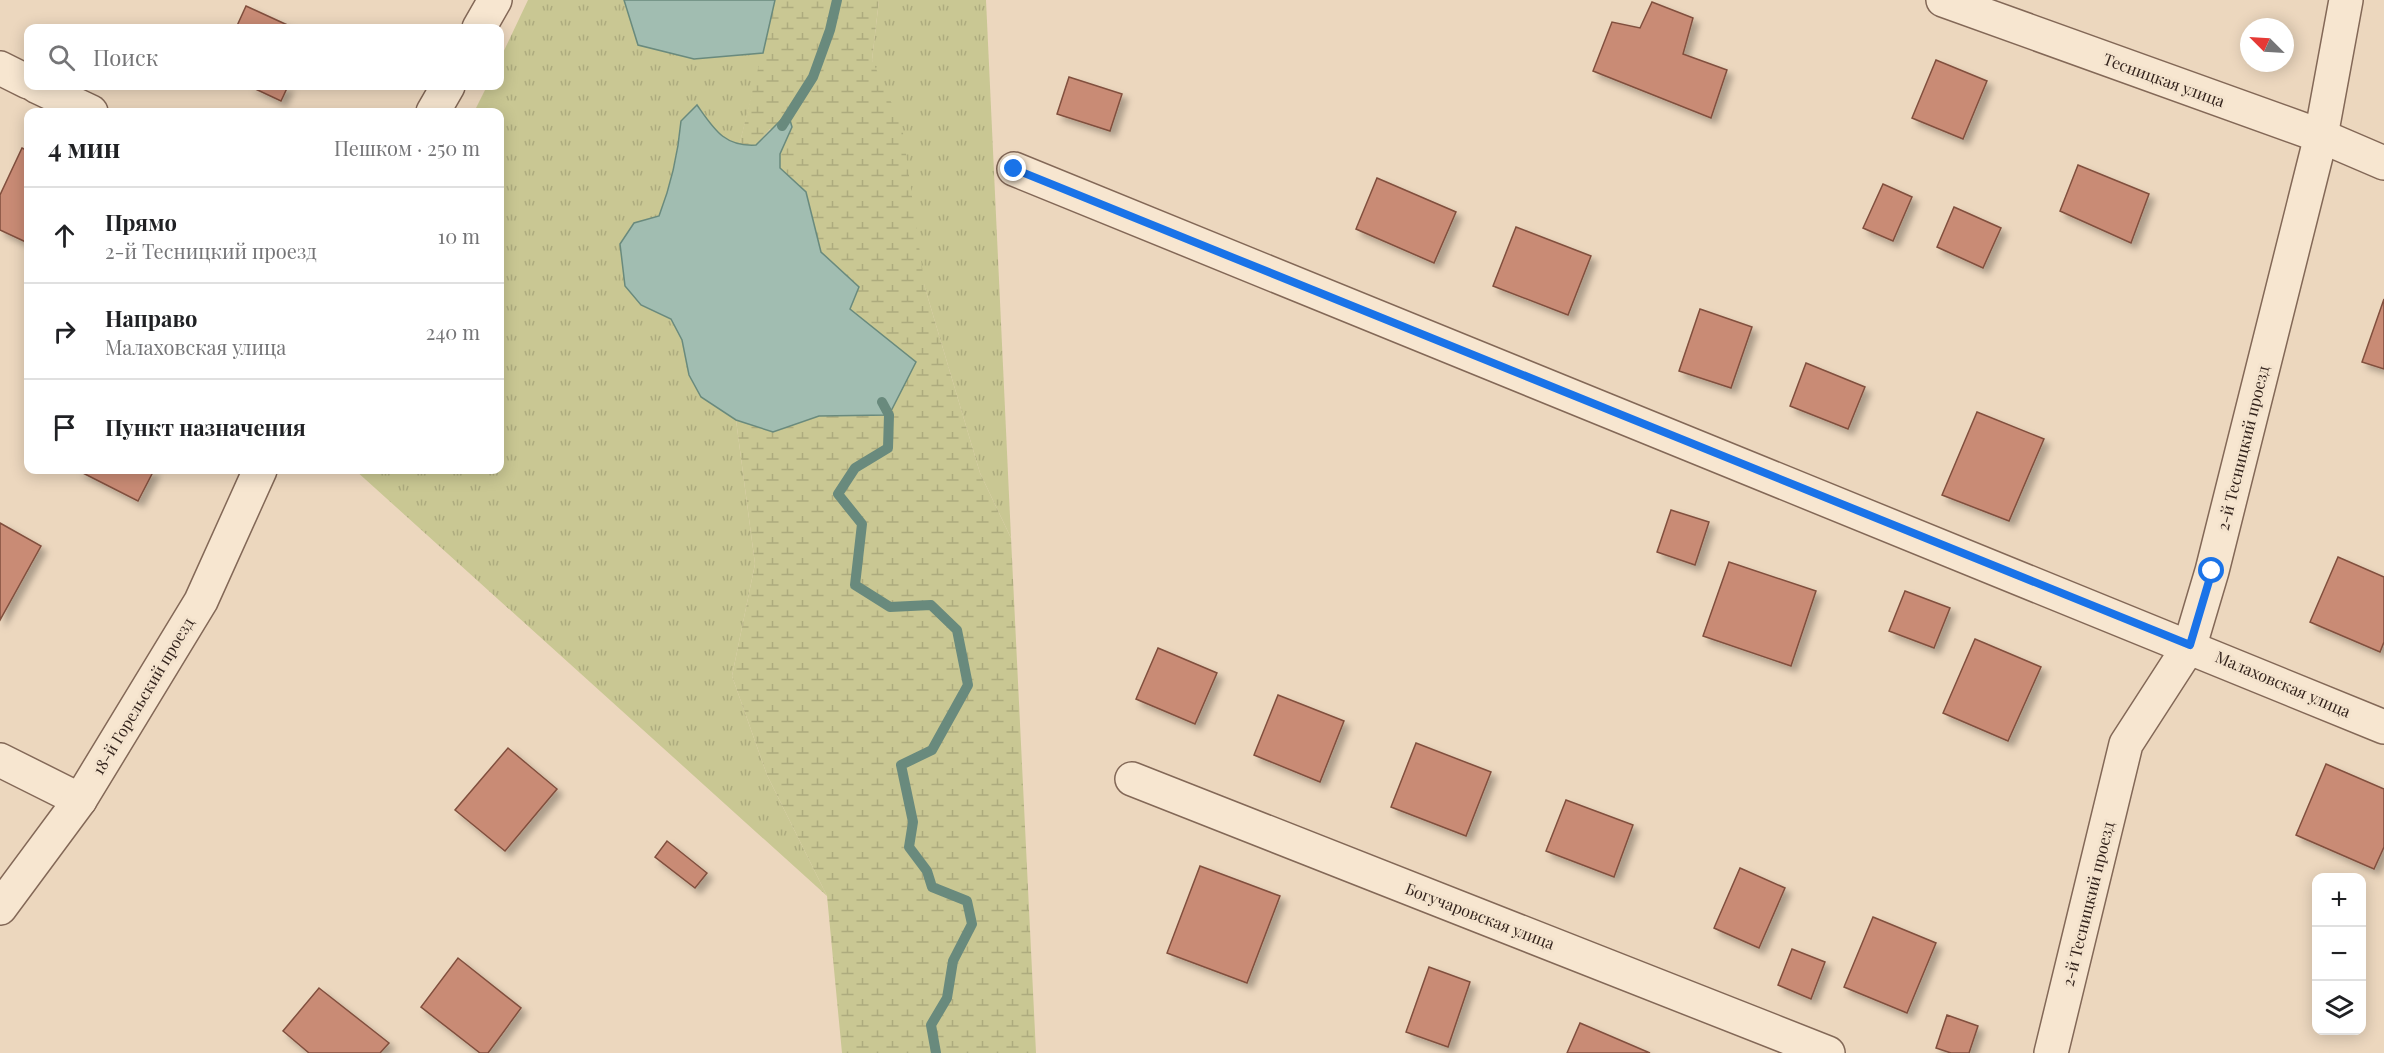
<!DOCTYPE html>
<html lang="ru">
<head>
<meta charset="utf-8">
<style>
  body { margin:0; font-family:"Playfair Display",serif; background:#f6f6f6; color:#202124 }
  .controls { position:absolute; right:18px; bottom:18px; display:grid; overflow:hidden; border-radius:12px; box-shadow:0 3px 15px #0003 }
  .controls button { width:54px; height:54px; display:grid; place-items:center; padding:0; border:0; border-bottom:2px solid #e0e0e0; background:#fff; color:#202124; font:30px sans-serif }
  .compass { position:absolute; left:2240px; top:18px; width:54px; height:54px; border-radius:50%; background:#fff; box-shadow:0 3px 15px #0003; rotate:294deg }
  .stop { position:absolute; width:18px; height:18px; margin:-14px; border:4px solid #1a73e8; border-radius:50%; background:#fff }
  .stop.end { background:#1a73e8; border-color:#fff; box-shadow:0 2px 6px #0008 }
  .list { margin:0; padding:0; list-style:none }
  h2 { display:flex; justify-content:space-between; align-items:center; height:78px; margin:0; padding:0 24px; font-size:26px }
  h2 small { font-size:20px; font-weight:400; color:#757577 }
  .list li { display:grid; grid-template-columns:39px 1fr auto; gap:18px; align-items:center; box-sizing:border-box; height:96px; padding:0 24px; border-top:2px solid #e0e0e0 }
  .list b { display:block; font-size:22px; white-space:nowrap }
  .list p { margin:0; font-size:20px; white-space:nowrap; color:#757577 }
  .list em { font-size:20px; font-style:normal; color:#757577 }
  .icon { flex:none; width:33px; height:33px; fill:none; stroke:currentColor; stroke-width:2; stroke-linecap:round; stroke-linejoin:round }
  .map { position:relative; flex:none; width:2384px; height:1053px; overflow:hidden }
  .search { position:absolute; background:#fff; box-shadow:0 3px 15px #0003; left:24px; top:24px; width:480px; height:66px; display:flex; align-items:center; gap:15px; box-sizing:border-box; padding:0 21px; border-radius:12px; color:#757577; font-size:22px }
  .panel { position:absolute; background:#fff; box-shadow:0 3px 15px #0003; left:24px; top:108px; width:480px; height:366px; border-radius:12px }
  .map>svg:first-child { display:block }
</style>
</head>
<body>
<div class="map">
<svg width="2384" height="1053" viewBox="0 0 2384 1053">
  <defs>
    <pattern id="grass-tufts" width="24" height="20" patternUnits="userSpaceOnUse" patternTransform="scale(1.5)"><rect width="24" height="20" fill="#c9c793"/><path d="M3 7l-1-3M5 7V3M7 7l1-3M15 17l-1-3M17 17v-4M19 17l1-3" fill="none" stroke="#adab7e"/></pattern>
    <pattern id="wetland-marsh" width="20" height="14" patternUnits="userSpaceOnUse" patternTransform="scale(1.5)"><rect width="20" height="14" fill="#c9c793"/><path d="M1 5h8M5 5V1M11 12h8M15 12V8" fill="none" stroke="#adab7e"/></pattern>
    <filter id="shadow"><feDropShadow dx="5.5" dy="5.5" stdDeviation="3" flood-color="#0004"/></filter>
  </defs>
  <rect width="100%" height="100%" fill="#ecd7be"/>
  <g fill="url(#grass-tufts)">
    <path d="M528,0H624L638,45L694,59L763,53L739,146L716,132L696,105L681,121C677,155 671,185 659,216L634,223L641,305L671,319L682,340L689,376L701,397L736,420L755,564L732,676L767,775L827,896L355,470H500V112H474L487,86H500V59Z"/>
    <polygon points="879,0 986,0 1011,538 980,473 925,288 872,60"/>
  </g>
  <polygon fill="url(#wetland-marsh)" points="775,0 879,0 872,60 902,126 925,288 980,473 1011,538 1036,1053 842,1053 827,896 767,775 732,676 755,564 736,420 773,432 819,416 889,415 850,309 859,287 821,252 806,192 780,168 780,154 792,127 770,129 756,145 739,146"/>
  <g fill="#a1bdb1" stroke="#698a7d" stroke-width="1.5">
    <polygon points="624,0 775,0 763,53 694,59 638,45"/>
    <path d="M697,105C714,129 724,147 756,145L788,113L792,127L780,154V168L806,192L821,252L859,287L850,309L916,362L889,415L819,416L773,432L736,420L701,397L689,375L682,340L671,319L641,305L625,286L620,244L634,223L659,216C671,185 678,154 681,121Z"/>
  </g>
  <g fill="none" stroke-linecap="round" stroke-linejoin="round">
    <g stroke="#698a7d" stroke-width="10">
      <polyline points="782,126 813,77 830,30 837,0"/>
      <polyline points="882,402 889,415 888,448 855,468 838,494 862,524 855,585 890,607 931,605 957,630 968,685 932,750 901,765 913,822 909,847 927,871 932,887 967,901 972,924 953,961 947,998 931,1025 936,1053"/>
    </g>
  </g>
  <g fill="#c98b75" stroke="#814f3e" stroke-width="1.5" filter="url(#shadow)">
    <polygon points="1652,2 1693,18 1683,54 1727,70 1711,118 1593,71 1612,22 1640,28"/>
    <polygon points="246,6 294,28 236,28"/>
    <polygon points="1936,60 1987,81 1963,139 1912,118"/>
    <polygon points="1069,77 1122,94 1110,131 1057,114"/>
    <polygon points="249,86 288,86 281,101"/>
    <polygon points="22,148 28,151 28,243 0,230 0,195"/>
    <polygon points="2078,165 2149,194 2131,243 2060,211"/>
    <polygon points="1377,178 1456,212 1434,263 1356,229"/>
    <polygon points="1883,184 1912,197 1893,241 1863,228"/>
    <polygon points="1954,207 2001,228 1983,268 1937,247"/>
    <polygon points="1516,227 1591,256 1568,315 1493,286"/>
    <polygon points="2384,299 2384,369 2362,362"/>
    <polygon points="1700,309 1752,327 1731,388 1679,371"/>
    <polygon points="1806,363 1865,387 1848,429 1790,406"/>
    <polygon points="1977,412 2044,439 2009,521 1942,495"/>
    <polygon points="77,470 154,470 138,501"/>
    <polygon points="1671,510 1709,522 1695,565 1657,552"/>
    <polygon points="0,523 41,546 0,620"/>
    <polygon points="2338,557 2384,577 2384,642 2380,652 2310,622"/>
    <polygon points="1729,562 1816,591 1791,666 1703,636"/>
    <polygon points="1905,591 1950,608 1934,648 1889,631"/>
    <polygon points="1975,639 2041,667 2008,741 1943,713"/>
    <polygon points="1158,648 1217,673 1195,724 1136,699"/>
    <polygon points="1278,695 1344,721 1320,782 1254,755"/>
    <polygon points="1416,743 1491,772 1466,836 1391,807"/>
    <polygon points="508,748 557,789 505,851 455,810"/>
    <polygon points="2326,764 2384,789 2384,847 2374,869 2296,835"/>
    <polygon points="1566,800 1633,825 1614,877 1546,851"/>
    <polygon points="667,841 707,873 695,888 655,857"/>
    <polygon points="1200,866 1280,896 1247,983 1167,953"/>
    <polygon points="1740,868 1785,888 1759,948 1714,928"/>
    <polygon points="1873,917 1936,943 1907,1013 1844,987"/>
    <polygon points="1792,949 1825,962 1811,999 1778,985"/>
    <polygon points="458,958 521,1008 488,1053 480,1053 421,1007"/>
    <polygon points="1429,967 1470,982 1448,1047 1406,1032"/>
    <polygon points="319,988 389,1043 380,1053 309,1053 283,1031"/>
    <polygon points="1947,1015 1978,1026 1969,1053 1951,1053 1936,1048"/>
    <polygon points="1580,1023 1650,1053 1567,1053"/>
  </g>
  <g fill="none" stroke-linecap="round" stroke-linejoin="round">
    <g stroke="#836857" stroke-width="36">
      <g id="minor">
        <polyline points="1943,0 2321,136 2384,163"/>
        <polyline points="479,28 495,0"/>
        <polyline points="0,68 28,82"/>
        <polyline points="36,86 91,112"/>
        <polyline points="433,112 448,86"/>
        <polyline points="1014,169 2384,727"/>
        <polyline points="0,760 80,800"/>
        <polyline points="1132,779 1828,1053"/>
        <polyline points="0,908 80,800 201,601 260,470"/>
        <polyline points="2051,1053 2126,744 2190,645 2212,571 2321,136 2346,0"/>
      </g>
    </g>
    <use href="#minor" stroke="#f7e6d0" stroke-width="33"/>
  </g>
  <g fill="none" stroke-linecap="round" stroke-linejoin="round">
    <polyline stroke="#1a73e8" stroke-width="8" points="1014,169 2190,645 2212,571"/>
  </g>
  <g text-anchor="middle" stroke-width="6" stroke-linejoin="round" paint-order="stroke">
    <g font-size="16" fill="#33231c" stroke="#f4e3cd">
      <text transform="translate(2164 80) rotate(20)" y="6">Тесницкая улица</text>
      <text transform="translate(2243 448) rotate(-76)" y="6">2-й Тесницкий проезд</text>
      <text transform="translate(2283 684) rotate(23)" y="6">Малаховская улица</text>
      <text transform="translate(143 696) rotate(-59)" y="6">18-й Горельский проезд</text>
      <text transform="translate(2088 904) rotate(-76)" y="6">2-й Тесницкий проезд</text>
      <text transform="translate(1480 916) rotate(21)" y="6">Богучаровская улица</text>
    </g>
  </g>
</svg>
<div class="controls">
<button>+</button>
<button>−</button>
<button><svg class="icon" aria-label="layers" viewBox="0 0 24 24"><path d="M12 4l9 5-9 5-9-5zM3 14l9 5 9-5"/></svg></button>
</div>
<svg class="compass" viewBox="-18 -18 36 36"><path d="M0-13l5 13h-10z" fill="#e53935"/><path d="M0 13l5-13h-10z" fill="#757577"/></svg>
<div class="stop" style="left:2212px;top:571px"></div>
<div class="stop end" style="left:1014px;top:169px"></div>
<div class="search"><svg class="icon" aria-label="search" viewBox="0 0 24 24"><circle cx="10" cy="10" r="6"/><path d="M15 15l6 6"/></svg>Поиск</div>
<section class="panel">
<h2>4 мин<small>Пешком · 250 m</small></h2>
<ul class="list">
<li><svg class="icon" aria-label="ahead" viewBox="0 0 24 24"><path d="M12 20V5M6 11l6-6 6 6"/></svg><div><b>Прямо</b><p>2-й Тесницкий проезд</p></div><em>10 m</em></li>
<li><svg class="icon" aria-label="right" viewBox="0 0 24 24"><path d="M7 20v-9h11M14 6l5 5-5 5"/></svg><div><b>Направо</b><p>Малаховская улица</p></div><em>240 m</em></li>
<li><svg class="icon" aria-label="arrive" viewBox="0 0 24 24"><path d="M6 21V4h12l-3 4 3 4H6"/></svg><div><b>Пункт назначения</b></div></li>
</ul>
</section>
</div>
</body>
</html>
